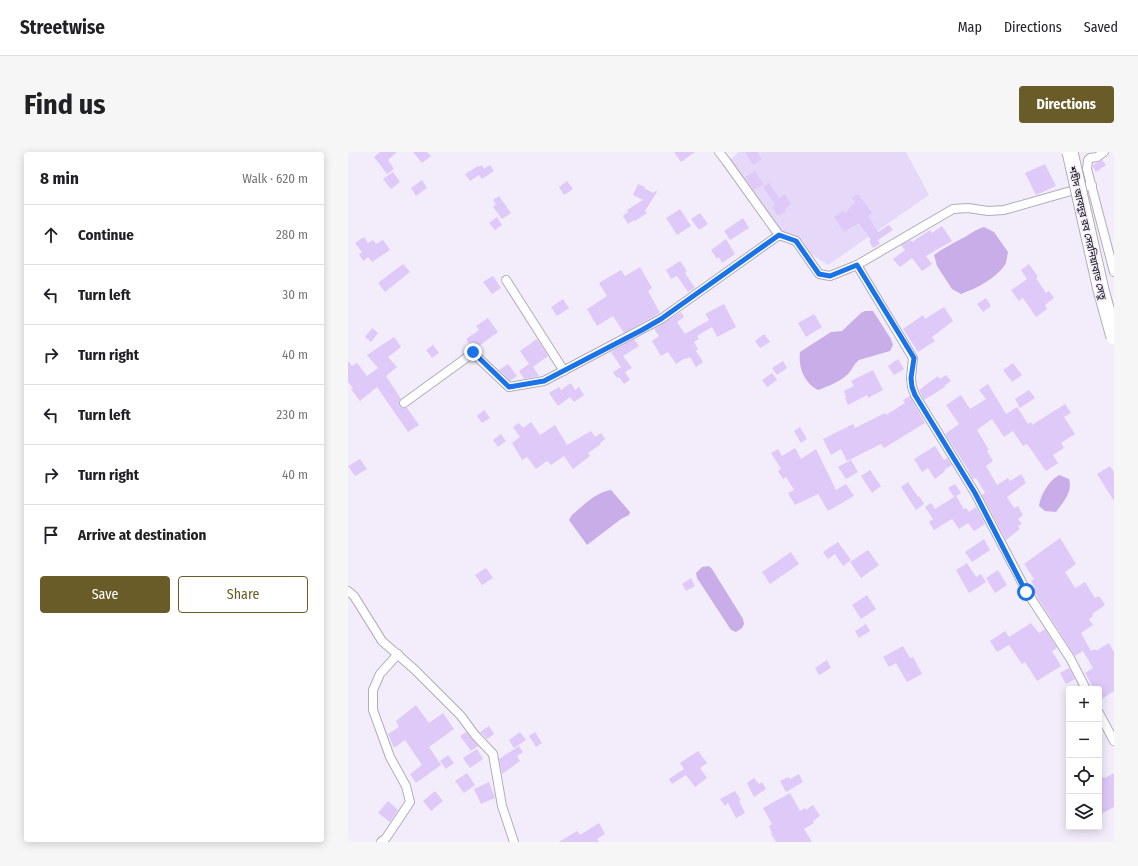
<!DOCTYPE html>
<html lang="en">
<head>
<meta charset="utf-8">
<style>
  body { margin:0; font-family:"Fira Sans Condensed","Noto Sans Bengali",sans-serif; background:#f6f6f6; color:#202124 }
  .controls { position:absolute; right:12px; bottom:12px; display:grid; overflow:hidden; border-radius:4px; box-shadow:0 2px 10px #0003 }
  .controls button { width:36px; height:36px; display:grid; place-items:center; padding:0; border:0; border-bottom:1px solid #e0e0e0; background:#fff; color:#202124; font:20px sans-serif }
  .stop { position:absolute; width:12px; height:12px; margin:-9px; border:3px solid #1a73e8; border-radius:50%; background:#fff }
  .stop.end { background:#1a73e8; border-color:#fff; box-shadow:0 1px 4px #0008 }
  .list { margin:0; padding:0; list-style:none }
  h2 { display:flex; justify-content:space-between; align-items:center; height:52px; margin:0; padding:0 16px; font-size:17px }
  h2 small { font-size:13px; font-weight:400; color:#757577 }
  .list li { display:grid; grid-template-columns:26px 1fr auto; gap:12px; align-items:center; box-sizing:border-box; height:60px; padding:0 16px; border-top:1px solid #e0e0e0 }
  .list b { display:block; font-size:15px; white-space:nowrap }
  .list em { font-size:13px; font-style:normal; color:#757577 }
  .actions { display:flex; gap:8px; padding:12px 16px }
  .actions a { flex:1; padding:9px 0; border:1px solid #695c29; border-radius:4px; text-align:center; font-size:14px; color:#695c29 }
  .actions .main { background:#695c29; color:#fff }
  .icon { flex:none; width:22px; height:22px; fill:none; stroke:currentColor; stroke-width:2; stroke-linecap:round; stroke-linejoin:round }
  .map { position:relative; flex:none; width:766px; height:690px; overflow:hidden; border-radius:4px }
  header { display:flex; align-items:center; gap:24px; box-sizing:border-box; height:56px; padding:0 20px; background:#fff; border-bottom:1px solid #e0e0e0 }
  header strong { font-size:19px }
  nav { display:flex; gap:22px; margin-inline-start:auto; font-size:14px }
  .intro { display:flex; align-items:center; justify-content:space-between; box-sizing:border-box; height:96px; padding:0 24px }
  h1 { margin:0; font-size:28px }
  .button { padding:10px 18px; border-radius:4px; background:#695c29; color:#fff; font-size:14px; font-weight:700 }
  main { display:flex; gap:24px; padding:0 24px }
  aside { flex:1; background:#fff; border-radius:4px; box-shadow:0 2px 10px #0003 }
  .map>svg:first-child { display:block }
</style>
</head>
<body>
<header>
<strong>Streetwise</strong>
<nav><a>Map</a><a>Directions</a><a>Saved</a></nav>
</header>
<div class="intro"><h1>Find us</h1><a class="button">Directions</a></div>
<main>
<aside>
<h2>8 min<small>Walk · 620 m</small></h2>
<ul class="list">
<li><svg class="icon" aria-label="ahead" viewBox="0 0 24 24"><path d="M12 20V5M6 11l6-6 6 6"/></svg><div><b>Continue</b></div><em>280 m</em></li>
<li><svg class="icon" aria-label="left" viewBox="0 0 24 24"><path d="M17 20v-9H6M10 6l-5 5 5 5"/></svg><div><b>Turn left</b></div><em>30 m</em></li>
<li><svg class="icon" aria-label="right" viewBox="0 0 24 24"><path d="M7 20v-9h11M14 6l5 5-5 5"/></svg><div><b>Turn right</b></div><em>40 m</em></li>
<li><svg class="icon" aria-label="left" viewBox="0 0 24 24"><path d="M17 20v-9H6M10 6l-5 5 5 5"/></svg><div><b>Turn left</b></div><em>230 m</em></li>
<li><svg class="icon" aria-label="right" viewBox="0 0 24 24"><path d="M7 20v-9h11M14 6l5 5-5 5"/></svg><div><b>Turn right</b></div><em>40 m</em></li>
<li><svg class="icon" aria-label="arrive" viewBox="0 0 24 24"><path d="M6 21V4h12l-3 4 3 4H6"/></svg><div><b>Arrive at destination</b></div></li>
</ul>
<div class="actions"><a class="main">Save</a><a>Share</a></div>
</aside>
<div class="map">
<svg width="766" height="690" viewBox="0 0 766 690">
  <rect width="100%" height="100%" fill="#f3edfb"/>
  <polygon fill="#e6d8f8" points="391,0 558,0 581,43 480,113 430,81 381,9"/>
  <g fill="#c8ade8">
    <path d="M636,75L646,80L660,100C659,104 659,109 657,113C647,127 629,136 613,142L604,137L589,114L586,103C595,96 606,91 617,85C625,80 627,78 636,75Z"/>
    <path d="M517,159H525L543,187L545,193L542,199L511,208C506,212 505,216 501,221C495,228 479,235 470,238C456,231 450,215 452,200L483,180L494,179L513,161Z"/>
    <path d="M711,323L721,327C725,340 715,350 708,360L697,359L691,354C693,342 700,330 711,323Z"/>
    <path d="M263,338L282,360L281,363L273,367L239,393L221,368L224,363C236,353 248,340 263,338Z"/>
    <polygon points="361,414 364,417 395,467 396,472 394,476 388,480 383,478 349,426 348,421 354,415"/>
  </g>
  <g fill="#dec9f9">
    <polygon points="32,0 49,0 40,8 46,17 39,22 26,5"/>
    <polygon points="65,0 79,0 83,4 74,11"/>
    <polygon points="326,0 347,0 333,10"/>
    <polygon points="397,0 409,0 414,7 405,13"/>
    <polygon points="754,8 758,13 748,20 745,15 745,13"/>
    <polygon points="697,12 708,34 688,43 677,21"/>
    <polygon points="134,13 136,17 142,13 146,19 134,27 131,23 122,29 117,22 130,14 131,15"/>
    <polygon points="407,19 415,32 406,38 397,25"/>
    <polygon points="45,20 52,30 43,37 35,27"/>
    <polygon points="74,28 79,36 68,44 63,36"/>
    <polygon points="219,29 225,37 216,43 211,35"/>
    <polygon points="421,31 431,46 437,42 443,52 437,57 438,59 430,64 424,55 427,53 415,35"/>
    <polygon points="290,32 297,35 296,36 305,41 310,38 297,59 299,61 287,69 286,68 280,72 275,64 280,60 279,58 295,48 285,43"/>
    <polygon points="510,42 524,61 520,64 530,80 541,73 545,78 530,88 532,92 525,96 521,89 523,88 511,71 496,80 486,65 495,59 497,61 507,50 504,46"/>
    <polygon points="151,44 163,61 154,67 145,55 148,52 145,48"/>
    <polygon points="332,57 343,74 329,83 318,66"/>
    <polygon points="352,61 360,72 351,78 343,67"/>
    <polygon points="149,65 154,73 147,78 141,71"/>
    <polygon points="395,66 401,76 382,88 376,79"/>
    <polygon points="594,74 604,89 578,104 584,112 574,119 564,106 552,115 545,107 557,98 553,93 563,88 564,90 582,78 584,81"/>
    <polygon points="16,85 20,91 25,88 28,92 35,88 42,98 24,110 20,105 15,109 11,102 14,100 7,91"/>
    <polygon points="378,87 387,102 374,111 371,105 369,107 363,98"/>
    <polygon points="332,109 339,119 337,121 347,136 340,140 329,124 323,127 318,118"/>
    <polygon points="55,112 62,120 37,140 30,131"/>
    <polygon points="681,112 690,125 688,126 698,141 701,139 706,146 697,153 699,157 688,165 675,146 671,149 663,138 679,127 673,118"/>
    <polygon points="292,115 304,136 300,139 312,161 276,181 265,164 249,174 239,157 259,144 251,131 273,118 277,124"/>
    <polygon points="145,124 153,136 144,142 135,130"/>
    <polygon points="638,146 643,154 635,160 629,152"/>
    <polygon points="215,147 221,156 209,164 203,155"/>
    <polygon points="376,152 388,175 369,185 364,175 349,184 351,187 346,190 350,197 348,199 355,210 348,215 342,205 338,207 337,206 328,212 320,200 313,204 304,189 311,184 306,177 333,160 336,165 329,170 337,182 361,168 357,162"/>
    <polygon points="596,155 605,169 584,185 587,189 570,200 555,177 575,163 577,167"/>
    <polygon points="466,162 474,175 458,185 450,171"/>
    <polygon points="140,166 150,180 128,196 124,196 118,187 131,178 128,174"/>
    <polygon points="24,176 30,181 23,190 17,185"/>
    <polygon points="416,182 422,190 412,196 407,189"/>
    <polygon points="46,185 53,195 40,205 49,215 38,224 53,247 51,249 51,254 54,256 59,256 71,273 60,280 29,235 12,249 3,237 5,236 0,230 0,209 4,214 9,211 19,224 30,216 19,203"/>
    <polygon points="189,187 200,204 185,215 191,224 176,227 171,219 181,212 172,199"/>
    <polygon points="286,187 291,194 275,204 284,216 277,220 282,228 276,232 271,225 269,226 265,220 273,215 263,200"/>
    <polygon points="85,193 91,201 84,206 78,198"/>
    <polygon points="550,207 556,217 546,223 540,214"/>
    <polygon points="435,209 439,216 429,223 424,216"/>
    <polygon points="665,211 674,223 664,230 655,218"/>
    <polygon points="160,212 169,224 162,229 151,218"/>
    <polygon points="525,218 535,238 520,246 519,243 500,253 497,246 498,245 496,239 506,234 503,229"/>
    <polygon points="424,221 429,228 419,235 414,228"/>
    <polygon points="598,223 603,229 596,234 597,235 576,248 571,238 590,224 592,227"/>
    <polygon points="223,231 227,238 231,235 236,243 226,250 222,245 210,254 201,241 211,235 213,238"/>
    <polygon points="640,232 658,262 669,255 680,272 683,270 684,273 717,252 723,261 716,265 727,282 713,291 716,296 705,303 710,311 698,319 679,292 675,294 665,279 656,285 644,267 629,278 641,298 639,299 645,309 638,314 649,333 660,326 662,329 673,322 677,328 676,328 678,331 659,345 666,356 670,354 675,363 670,367 674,372 670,374 672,377 658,388 634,343 637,341 628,326 625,327 620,319 621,319 597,282 611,272 598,253 613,243 622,257 638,247 631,238"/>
    <polygon points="681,238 687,246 672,256 667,247"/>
    <polygon points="562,244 577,271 536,296 533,292 499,309 493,297 483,303 475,287 505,272 507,276 537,261 538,263 557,251 555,248"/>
    <polygon points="136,258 142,266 134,271 129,264"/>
    <polygon points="183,270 192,283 207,273 219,293 243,279 247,285 253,281 257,287 252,291 253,292 240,301 242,304 225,317 216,304 203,313 199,309 188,317 179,305 174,308 164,291 172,285 165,275 171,271 175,276"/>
    <polygon points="452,275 459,287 453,291 446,279"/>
    <polygon points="153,282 158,289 150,295 145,288"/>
    <polygon points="587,294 596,308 599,306 604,313 596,318 597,319 587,327 580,316 574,320 566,307"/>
    <polygon points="447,296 453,307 468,297 488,338 498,332 506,344 480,359 470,342 447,353 440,341 446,338 438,325 435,327 430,319 433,317 423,301 430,297 434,304"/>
    <polygon points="12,307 19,317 7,324 0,314"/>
    <polygon points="503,308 510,320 498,327 490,315"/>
    <polygon points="762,314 766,320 766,349 749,322"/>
    <polygon points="522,318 533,334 524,341 513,324"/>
    <polygon points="560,330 570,345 571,344 576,352 568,358 553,335"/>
    <polygon points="607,332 613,341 608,344 616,357 618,356 621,360 628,355 637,372 626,379 620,371 611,377 604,367 586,378 581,370 585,367 577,355 583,351 587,357 606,345 600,336"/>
    <polygon points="712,386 728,412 717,420 727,436 737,430 747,446 751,444 757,453 744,462 745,464 741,467 745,473 733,481 743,499 747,497 748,499 761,491 766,500 766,539 751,549 751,537 746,537 737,521 745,516 735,499 727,504 684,437 687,436 683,429 686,427 676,412"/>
    <polygon points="636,387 642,398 624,410 617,400"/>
    <polygon points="490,390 503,408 495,414 487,402 480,407 475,400"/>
    <polygon points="520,398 531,413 513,426 502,410"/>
    <polygon points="443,400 451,412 422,432 414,420"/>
    <polygon points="619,411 628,425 633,422 638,430 621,441 608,418"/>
    <polygon points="138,416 145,426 134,433 127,423"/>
    <polygon points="650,418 659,433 647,441 638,426"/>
    <polygon points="343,426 347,434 338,439 334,432"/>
    <polygon points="519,443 528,457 513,467 504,453"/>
    <polygon points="683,471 691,481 697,477 709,496 704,499 713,514 689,529 677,510 674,512 661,493 649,500 642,489 657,479 661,485"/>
    <polygon points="518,472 522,479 511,486 507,479"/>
    <polygon points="555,494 562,506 565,505 574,522 559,530 548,511 541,515 535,505"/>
    <polygon points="479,508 483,516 471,523 467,516"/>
    <polygon points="721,516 727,527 718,532 712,521"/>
    <polygon points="68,553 81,571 95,561 106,577 81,595 93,613 68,631 62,622 74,613 57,588 46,596 40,582 51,575 48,569"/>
    <polygon points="141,574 146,582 139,587 132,580"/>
    <polygon points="118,580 130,594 123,599 112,584"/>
    <polygon points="172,580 178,588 166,596 161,588"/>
    <polygon points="187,580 194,591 188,595 181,584"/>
    <polygon points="171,594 175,600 169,604 172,609 154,622 151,607"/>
    <polygon points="129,597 135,607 122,616 115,606"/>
    <polygon points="350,599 359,611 352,616 359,626 347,635 338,623 324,632 321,627 336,617 332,611"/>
    <polygon points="100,603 106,611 98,617 92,609"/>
    <polygon points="119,621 127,633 116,641 107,629"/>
    <polygon points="766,621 766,655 751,663 751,627 756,625 757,626"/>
    <polygon points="451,622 455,630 438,640 432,629 441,625 442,627"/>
    <polygon points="406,626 411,632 414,630 418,637 406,645 399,631"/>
    <polygon points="141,630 147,646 133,652 126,637"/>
    <polygon points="87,639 95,649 83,659 75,649"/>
    <polygon points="387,639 393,648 391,649 397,661 388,666 380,651 377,654 372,647"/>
    <polygon points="442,641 452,659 457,656 458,658 465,653 472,664 465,669 466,671 456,677 464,690 428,690 423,682 424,681 421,674 424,672 415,656"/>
    <polygon points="40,649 50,658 42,670 30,661"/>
    <polygon points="251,671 257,682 249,687 251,690 211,690 229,679 232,683"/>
  </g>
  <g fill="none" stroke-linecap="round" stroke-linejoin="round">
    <g stroke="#b2acba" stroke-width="10">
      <g id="street">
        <polyline points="371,0 378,9 431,83 448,89 471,122 482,124 509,113 565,206 563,226 564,235 567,243 627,341 679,440 722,506 738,537"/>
        <polyline points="756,0 749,5 742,6 740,8 739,17 766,120"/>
        <polyline points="509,113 605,57 620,56 640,59 656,58 744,33"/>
        <polyline points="158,128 216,219"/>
        <polyline points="56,251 125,201 161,235 196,229 313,167 431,83"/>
        <polyline points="0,439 6,444 34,489 66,517 113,564 127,583 145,602 154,654 166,690"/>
        <polyline points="751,561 766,589"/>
        <polyline points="33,690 38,686 62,650 58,634 42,605 25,558 25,538 32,522 50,502"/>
      </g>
    </g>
    <use href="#street" stroke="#fff" stroke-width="8"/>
    <g stroke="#b2acba" stroke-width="17" stroke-linecap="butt">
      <polyline id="highway-bridge" points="722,0 753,138 766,185"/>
    </g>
    <use href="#highway-bridge" stroke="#fff" stroke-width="15"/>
  </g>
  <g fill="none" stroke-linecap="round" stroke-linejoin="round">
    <polyline stroke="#1a73e8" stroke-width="5" points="125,200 161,235 196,229 294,178 313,167 431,83 448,89 471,122 482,124 509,113 566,206 563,226 564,235 567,243 627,341 678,440"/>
  </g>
  <g text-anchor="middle" stroke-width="3" stroke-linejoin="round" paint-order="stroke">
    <g font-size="10" fill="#100e12" stroke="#f3edfb">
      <text transform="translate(740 81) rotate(77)" y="4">শহীদ আবদুর রব সেরনিয়াবাত সেতু</text>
    </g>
  </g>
</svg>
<div class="controls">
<button>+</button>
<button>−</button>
<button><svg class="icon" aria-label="locate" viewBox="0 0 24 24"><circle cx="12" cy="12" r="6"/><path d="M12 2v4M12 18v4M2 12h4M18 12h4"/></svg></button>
<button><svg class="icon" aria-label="layers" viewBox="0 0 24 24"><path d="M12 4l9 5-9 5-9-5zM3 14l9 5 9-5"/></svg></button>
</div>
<div class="stop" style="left:678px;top:440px"></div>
<div class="stop end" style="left:125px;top:200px"></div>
</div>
</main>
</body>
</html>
